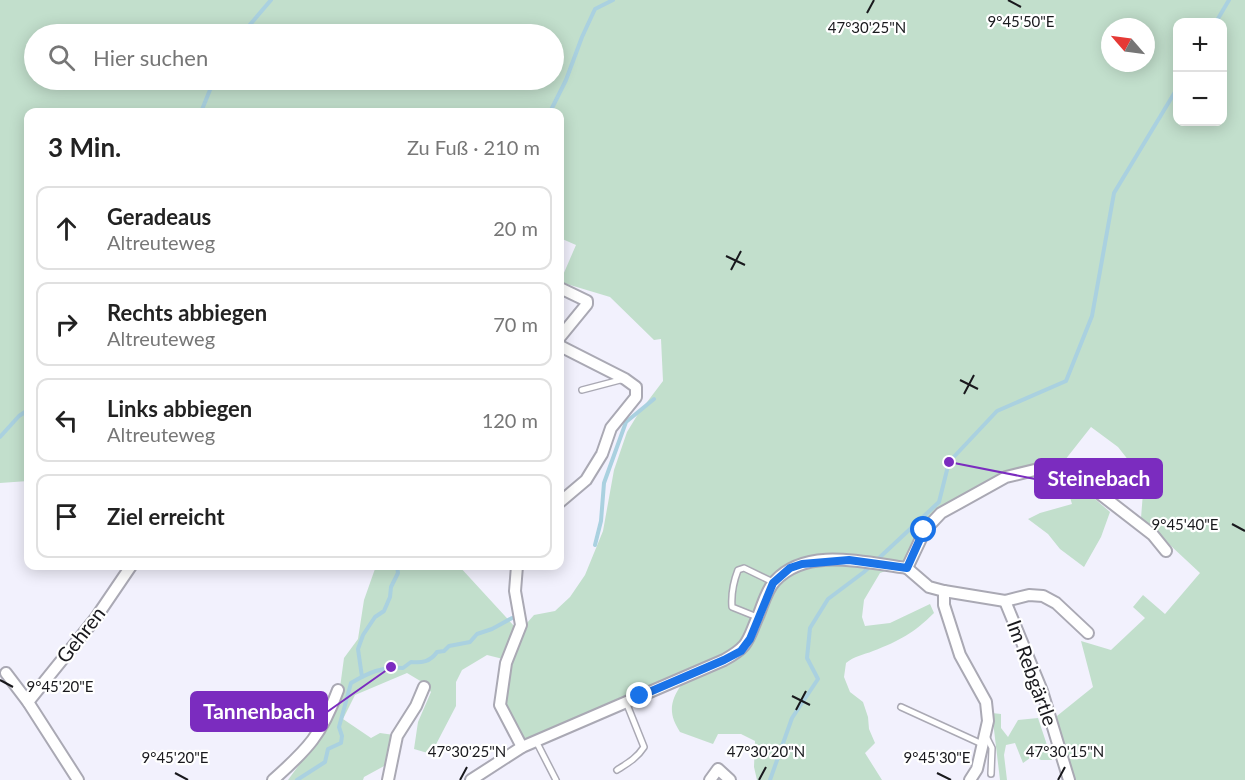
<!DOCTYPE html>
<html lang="de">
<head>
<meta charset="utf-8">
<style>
  body { margin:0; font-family:Lato,sans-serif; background:#f6f6f6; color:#222 }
  .controls { position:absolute; right:18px; top:18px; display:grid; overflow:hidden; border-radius:12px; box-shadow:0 3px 15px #0003 }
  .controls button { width:54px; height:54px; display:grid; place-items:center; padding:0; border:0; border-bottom:2px solid #e0e0e0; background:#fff; color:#222; font:30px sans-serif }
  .compass { position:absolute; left:1101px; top:18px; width:54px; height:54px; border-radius:50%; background:#fff; box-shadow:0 3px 15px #0003; rotate:298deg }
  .stop { position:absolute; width:18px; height:18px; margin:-14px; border:4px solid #1a73e8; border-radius:50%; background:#fff }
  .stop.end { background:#1a73e8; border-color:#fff; box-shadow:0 2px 6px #0008 }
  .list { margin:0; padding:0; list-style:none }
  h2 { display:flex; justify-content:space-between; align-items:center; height:78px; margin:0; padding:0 24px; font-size:26px }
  h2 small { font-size:20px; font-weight:400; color:#767676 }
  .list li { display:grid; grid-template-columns:39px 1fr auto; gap:18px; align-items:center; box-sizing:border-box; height:84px; margin:0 12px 12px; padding:0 12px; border:2px solid #e0e0e0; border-radius:12px }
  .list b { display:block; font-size:22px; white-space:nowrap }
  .list p { margin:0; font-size:20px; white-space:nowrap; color:#767676 }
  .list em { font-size:20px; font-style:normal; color:#767676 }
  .icon { flex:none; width:33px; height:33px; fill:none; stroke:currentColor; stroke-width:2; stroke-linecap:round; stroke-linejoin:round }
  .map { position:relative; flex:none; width:1245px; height:780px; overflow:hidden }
  .search { position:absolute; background:#fff; box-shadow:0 3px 15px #0003; left:24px; top:24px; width:540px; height:66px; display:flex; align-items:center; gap:15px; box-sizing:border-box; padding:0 21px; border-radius:33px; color:#767676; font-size:22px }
  .panel { position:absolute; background:#fff; box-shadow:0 3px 15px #0003; left:24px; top:108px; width:540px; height:462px; border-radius:12px }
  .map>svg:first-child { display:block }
</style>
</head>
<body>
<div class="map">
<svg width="1245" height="780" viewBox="0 0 1245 780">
  <rect width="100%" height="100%" fill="#f2f1fd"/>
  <g fill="#c2dfcc" fill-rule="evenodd">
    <path d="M0,0H1245V780H1073L1052,720L1093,687L1081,641L1111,650L1145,618L1133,607L1143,595L1165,614L1200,573L1141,518L1144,480L1118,447L1091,427L1065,460L1045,462L1012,471L950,502L918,533L905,564L880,573L864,600L862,617L865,626L890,623L930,604L934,613C914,633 899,641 873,651C863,655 854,656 846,663L844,677L850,692L863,702L868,717L869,729L875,743L865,753L882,780H757L754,767L755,741L741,734H718L713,744L680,732C669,715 669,703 681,685L679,682L524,741L506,706L510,661L526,624L534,615L555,611L570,597L585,575L603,531L614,470L627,432L638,414L663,381L661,339L654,340L610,297L560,282L576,245L560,238V112H28V481L0,483ZM1178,22H1222V122H1178ZM1110,27H1146V63H1110ZM34,34H554V80H34Z"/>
    <polygon points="1064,478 1073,480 1110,512 1101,537 1084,567 1060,549 1048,534 1028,519 1040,513 1072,504"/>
    <polygon points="376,566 459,566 515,627 503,659 487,655 462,670 456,682 456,706 431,754 414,749 418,722 431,692 422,682 407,673 355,695 343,719 371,738 380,733 394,735 386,765 364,777 363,780 288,780 315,743 339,695 344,658 358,639 364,600"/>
    <polygon points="992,713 1001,714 1001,728 1008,737 1018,720 1038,718 1052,760 1041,760 1033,756 1023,763 1015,743 1006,745 1004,755 1007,780 1000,780"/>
  </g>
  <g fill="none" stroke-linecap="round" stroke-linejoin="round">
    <g stroke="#aad1e0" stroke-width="4">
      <polyline points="1216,22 1229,0"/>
      <polyline points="242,34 271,0"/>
      <polyline points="201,112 214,80"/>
      <polyline points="550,112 566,80 582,37 595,9 613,0"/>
      <polyline points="0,437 19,416 28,410"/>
      <polyline points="595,545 601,521 604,483 626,422 654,399"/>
      <polyline points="362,677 358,649 363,635 375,617 384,611 390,597 391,587 398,573 397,566"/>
      <path d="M297,780L325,762L328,749L341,743L342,736L339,727L351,683C368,673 383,666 403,668L411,662C422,663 430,662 437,652L444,651L449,646L470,642L477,634L492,629L512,618"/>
      <polyline points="770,780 792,718 818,679 807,658 810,628 828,599 864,572 939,502 949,462 997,411 1066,381 1092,316 1114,193 1178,87"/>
    </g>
    <g stroke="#aaa9b4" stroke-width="8">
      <g id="service">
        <polyline points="582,390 624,379"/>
        <path d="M757,617L732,607C731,594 733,583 738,570L744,568L773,582"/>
        <polyline points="901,707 982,744"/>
        <polyline points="987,738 992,748 991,774"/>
        <polyline points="536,741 556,780"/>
        <path d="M617,770C628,763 637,758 644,747L626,702"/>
      </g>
    </g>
    <g stroke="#aaa9b4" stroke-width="14">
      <g id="minor">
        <polyline points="560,288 587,301 587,304 560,337"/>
        <polyline points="560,346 625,379 636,387 636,397 611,428 602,454 586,480 560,502"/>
        <polyline points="517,566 515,591 521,625 506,663 500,705 522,747"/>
        <polyline points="907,568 929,587 944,591 1005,601 1029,595 1043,596 1056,603 1088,633"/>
        <polyline points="944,591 944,605 960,655 986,702 988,721 977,769 970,780"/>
        <polyline points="1005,601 1042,691 1069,780"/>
        <polyline points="6,673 28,702 78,780"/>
        <polyline points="28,702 95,619 131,566"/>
        <path d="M273,780C308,749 322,734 338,690"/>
        <polyline points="388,780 397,736 416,706 424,687"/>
        <path d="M471,780L522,747L724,660C751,645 747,640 759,614C763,604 767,589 775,581C807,546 866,563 907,568L925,530L941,513L1006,477L1055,465L1064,466L1153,535L1166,551"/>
        <polyline points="710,780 718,769 730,780"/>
      </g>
    </g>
    <use href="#service" stroke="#fff" stroke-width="5"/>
    <use href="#minor" stroke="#fff" stroke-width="10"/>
  </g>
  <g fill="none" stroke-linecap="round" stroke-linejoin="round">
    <polyline stroke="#1a73e8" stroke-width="8" points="640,696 724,660 741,651 750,639 773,583 790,568 802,564 849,560 907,568 924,530"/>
  </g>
  <path fill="none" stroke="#19191d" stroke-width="2" d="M1008,0L1021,7M867,13L874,0M726,256L745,265M731,270L741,251M960,380L978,389M964,394L974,375M1232,524L1245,531M0,680L13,687M792,696L810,705M796,710L806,691M175,773L188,780M937,773L951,780M460,780L467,767M759,780L766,767M1058,780L1065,767"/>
  <g text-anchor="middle" stroke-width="4.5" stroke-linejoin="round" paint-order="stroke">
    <g font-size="20" fill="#19191d" stroke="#fff">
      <text transform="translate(81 635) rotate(-52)" y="7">Gehren</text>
      <text transform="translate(1032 673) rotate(70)" y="7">Im Rebgärtle</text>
    </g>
  </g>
  <g font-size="15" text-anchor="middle" fill="#19191d" stroke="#fff" stroke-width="4.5" stroke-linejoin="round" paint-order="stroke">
    <text x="1021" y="27">9°45'50"E</text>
    <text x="867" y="33">47°30'25"N</text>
    <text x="1185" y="530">9°45'40"E</text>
    <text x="60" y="692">9°45'20"E</text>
    <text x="467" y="757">47°30'25"N</text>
    <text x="766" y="757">47°30'20"N</text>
    <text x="1065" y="757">47°30'15"N</text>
    <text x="175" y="763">9°45'20"E</text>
    <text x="937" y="763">9°45'30"E</text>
  </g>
  <path fill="none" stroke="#7b2cbf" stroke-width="2" d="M949 462L1035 479M391 667L327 712"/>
  <g fill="#7b2cbf" stroke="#fff" stroke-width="2">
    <circle cx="949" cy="462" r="6"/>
    <circle cx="391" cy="667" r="6"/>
  </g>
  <g fill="#7b2cbf" stroke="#7b2cbf" stroke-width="2">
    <rect x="1035" y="459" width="127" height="39" rx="6"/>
    <rect x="191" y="692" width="136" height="39" rx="6"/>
  </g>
  <g font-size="21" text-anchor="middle" font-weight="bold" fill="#fff">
    <text x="1099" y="486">Steinebach</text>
    <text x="259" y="719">Tannenbach</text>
  </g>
</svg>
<div class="controls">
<button>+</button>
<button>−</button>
</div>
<svg class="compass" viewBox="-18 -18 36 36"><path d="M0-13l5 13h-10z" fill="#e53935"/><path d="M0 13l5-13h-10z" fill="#767676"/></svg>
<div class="stop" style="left:924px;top:530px"></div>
<div class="stop end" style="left:640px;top:696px"></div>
<div class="search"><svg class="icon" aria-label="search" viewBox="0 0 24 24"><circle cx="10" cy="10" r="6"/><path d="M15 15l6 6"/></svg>Hier suchen</div>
<section class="panel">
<h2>3 Min.<small>Zu Fuß · 210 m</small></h2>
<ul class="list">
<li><svg class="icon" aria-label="ahead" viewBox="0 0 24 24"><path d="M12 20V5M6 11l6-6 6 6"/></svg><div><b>Geradeaus</b><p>Altreuteweg</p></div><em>20 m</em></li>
<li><svg class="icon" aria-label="right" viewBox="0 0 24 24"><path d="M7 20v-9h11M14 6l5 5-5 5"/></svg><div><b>Rechts abbiegen</b><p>Altreuteweg</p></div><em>70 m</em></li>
<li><svg class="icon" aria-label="left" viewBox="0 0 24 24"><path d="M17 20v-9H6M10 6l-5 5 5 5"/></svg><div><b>Links abbiegen</b><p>Altreuteweg</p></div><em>120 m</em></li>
<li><svg class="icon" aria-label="arrive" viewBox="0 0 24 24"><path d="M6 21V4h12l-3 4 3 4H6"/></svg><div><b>Ziel erreicht</b></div></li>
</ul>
</section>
</div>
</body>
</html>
